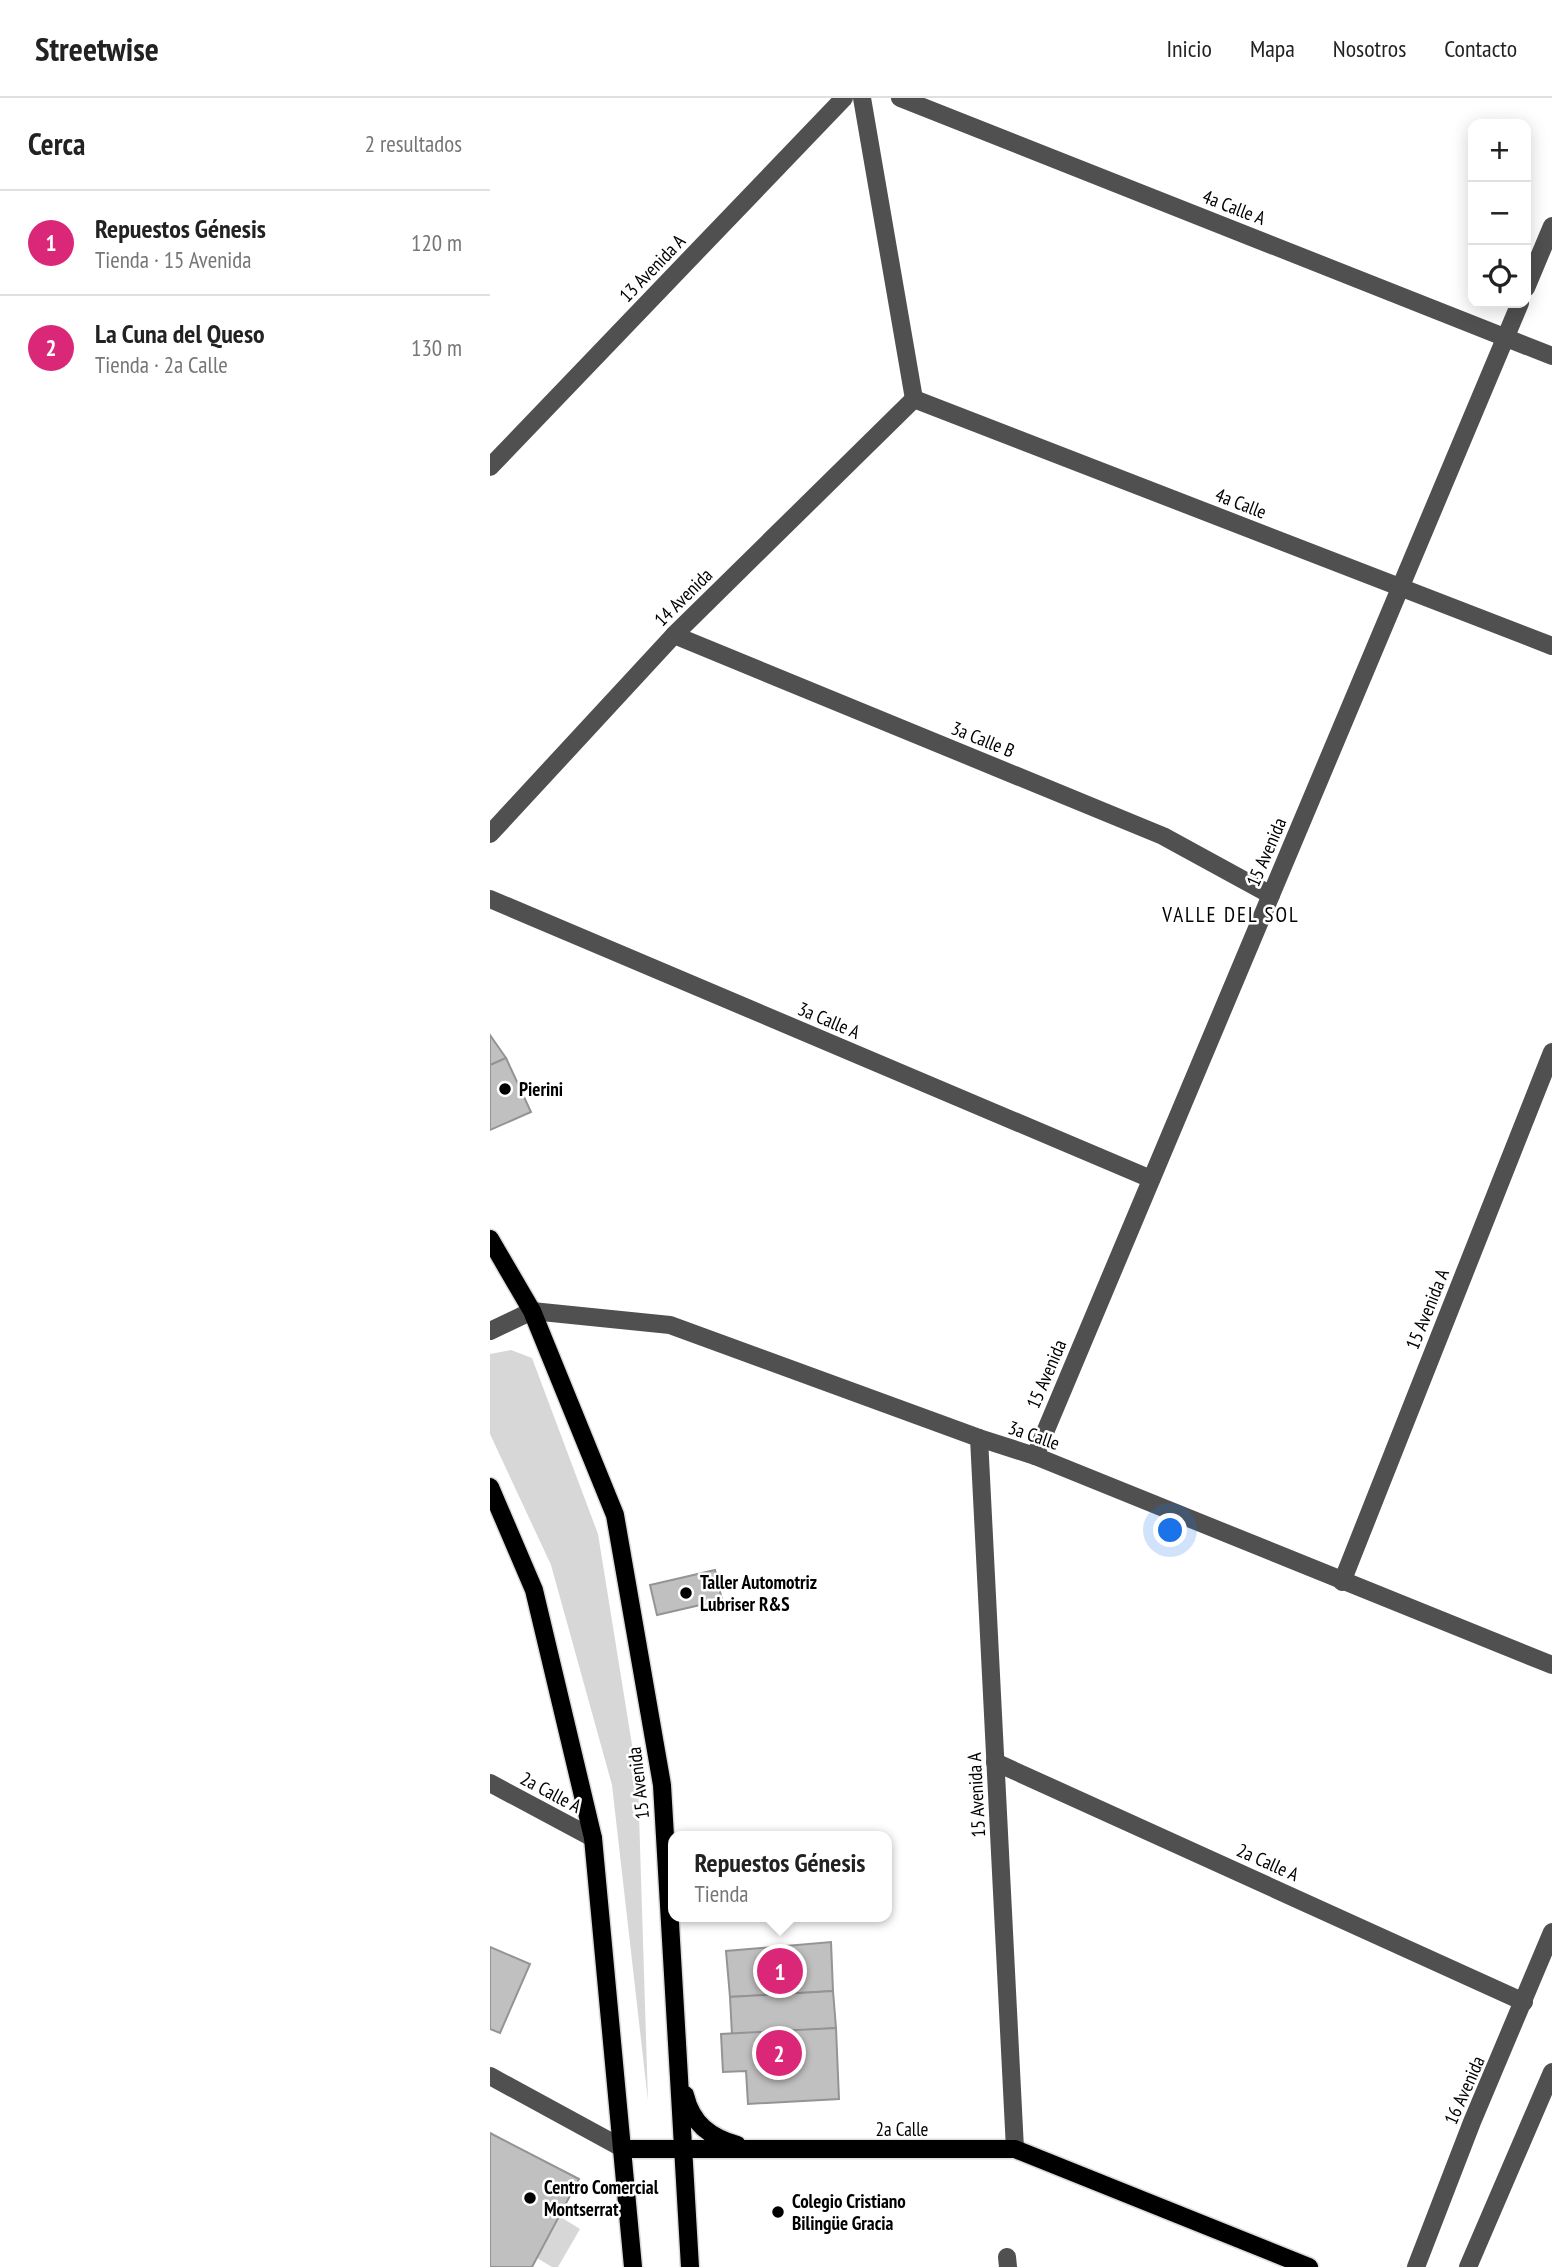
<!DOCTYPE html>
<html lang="es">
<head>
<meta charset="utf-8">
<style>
  body { margin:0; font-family:"PT Sans Narrow",sans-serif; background:#f6f6f6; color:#222 }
  .controls { position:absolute; right:21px; top:21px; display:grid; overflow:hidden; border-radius:14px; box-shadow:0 4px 18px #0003 }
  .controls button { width:63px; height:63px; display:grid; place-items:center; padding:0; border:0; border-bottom:2px solid #e0e0e0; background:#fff; color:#222; font:35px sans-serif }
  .you { position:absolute; left:681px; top:1433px; width:24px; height:24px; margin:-18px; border:5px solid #fff; border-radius:50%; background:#1a73e8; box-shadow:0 0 0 10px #1a73e833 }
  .badge { display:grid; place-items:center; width:46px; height:46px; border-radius:50%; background:#db2777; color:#fff; font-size:23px; font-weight:700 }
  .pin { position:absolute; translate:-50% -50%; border:4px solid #fff; box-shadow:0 2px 7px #0006 }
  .popup { position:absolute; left:178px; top:1733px; width:224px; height:91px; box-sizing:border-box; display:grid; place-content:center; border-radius:14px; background:#fff; filter:drop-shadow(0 2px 5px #0005); font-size:23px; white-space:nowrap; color:#767676 }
  .popup b { font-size:26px; color:#222 }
  .popup::after { content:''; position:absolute; left:50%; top:100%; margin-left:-14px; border:14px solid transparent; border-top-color:#fff }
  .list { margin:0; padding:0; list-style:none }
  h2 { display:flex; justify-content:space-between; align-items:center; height:91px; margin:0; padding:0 28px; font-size:30px }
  h2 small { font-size:23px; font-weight:400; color:#767676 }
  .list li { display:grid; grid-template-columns:46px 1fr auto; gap:21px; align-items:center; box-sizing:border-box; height:105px; padding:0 28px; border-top:2px solid #e0e0e0 }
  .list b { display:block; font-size:26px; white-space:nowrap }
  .list p { margin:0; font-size:23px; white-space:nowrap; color:#767676 }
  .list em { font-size:23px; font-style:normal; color:#767676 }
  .icon { flex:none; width:38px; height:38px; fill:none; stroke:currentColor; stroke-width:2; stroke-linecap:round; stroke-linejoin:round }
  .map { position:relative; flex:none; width:1062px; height:2169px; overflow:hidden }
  header { display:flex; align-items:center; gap:42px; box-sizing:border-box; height:98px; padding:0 35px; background:#fff; border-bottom:2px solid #e0e0e0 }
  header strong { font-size:33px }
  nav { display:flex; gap:38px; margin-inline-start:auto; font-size:24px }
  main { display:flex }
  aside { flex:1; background:#fff }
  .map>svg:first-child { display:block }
</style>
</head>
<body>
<header>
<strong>Streetwise</strong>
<nav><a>Inicio</a><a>Mapa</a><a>Nosotros</a><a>Contacto</a></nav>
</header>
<main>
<aside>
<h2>Cerca<small>2 resultados</small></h2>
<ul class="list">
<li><span class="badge">1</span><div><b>Repuestos Génesis</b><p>Tienda · 15 Avenida</p></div><em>120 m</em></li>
<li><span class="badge">2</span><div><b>La Cuna del Queso</b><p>Tienda · 2a Calle</p></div><em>130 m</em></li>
</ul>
</aside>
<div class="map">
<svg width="1062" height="2169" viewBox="0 0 1062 2169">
  <rect width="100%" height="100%" fill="#fff"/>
  <g fill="#d7d7d7">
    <polygon points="21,1252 42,1260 108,1436 148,1684 158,2003 122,1687 61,1467 0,1336 0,1256"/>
    <polygon points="69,2118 90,2131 68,2169 62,2169 47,2160"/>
  </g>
  <g fill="#c0c0c0" stroke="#949494" stroke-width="2">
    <polygon points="0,937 16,960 0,967"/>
    <polygon points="16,960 41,1014 0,1032 0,967"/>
    <polygon points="225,1472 232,1502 167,1517 160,1487"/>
    <polygon points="341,1844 343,1893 240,1899 236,1853"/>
    <polygon points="0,1849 40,1866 10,1935 0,1931"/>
    <polygon points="343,1893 346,1930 242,1937 240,1899"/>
    <polygon points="346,1930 349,2001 258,2006 256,1973 233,1974 231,1936"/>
    <polygon points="0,2035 89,2081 42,2169 0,2169"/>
  </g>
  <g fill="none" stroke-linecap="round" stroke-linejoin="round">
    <g stroke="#dbdbdb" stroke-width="21">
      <g id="major">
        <polyline points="0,1141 42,1213 125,1417 172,1687 200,2169"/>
        <polyline points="0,1389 44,1492 103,1740 143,2169"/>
        <path d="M195,1997C202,2026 220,2039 247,2047"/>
        <polyline points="134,2051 525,2051 819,2169"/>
      </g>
    </g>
    <g stroke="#505050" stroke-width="18">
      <polyline points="372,0 424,301"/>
      <polyline points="410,0 1062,258"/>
      <polyline points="1036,190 1062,128"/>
      <polyline points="424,301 1062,548"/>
      <polyline points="0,369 354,0"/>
      <polyline points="184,537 673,738 781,797"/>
      <polyline points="0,736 184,537 424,301"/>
      <polyline points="0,801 661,1081"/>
      <polyline points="0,1233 42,1213 180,1227 489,1340 545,1358 1062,1567"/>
      <polyline points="489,1340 525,2051"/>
      <polyline points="545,1358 1030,205"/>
      <polyline points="852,1484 1062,954"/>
      <polyline points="505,1664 1034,1904"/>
      <polyline points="0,1685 103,1740"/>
      <polyline points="0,1978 134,2051"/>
      <polyline points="517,2159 518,2169"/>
      <polyline points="926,2169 982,2024 1062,1834"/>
      <polyline points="978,2169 1062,1974"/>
    </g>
    <use href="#major" stroke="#000" stroke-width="18"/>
  </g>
  <g fill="#000" stroke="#fff" stroke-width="2.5">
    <circle cx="15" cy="991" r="7"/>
    <circle cx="196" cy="1495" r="7"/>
    <circle cx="40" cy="2100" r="7"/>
    <circle cx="288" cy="2114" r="7"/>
  </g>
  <g text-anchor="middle" stroke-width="5" stroke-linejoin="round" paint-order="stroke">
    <g font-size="19" fill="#000" stroke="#fff">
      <text transform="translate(744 109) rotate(21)" y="7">4a Calle A</text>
      <text transform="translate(162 170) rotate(-46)" y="7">13 Avenida A</text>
      <text transform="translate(751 405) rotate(21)" y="7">4a Calle</text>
      <text transform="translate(193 499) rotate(-45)" y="7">14 Avenida</text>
      <text transform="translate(493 641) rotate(22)" y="7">3a Calle B</text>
      <text transform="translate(776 754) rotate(-67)" y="7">15 Avenida</text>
      <text transform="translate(339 922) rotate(23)" y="7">3a Calle A</text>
      <text transform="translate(937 1211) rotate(-68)" y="7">15 Avenida A</text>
      <text transform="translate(556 1276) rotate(-67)" y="7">15 Avenida</text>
      <text transform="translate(544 1337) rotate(19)" y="7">3a Calle</text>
      <text transform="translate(148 1685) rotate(-97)" y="7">15 Avenida</text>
      <text transform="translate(61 1694) rotate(28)" y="7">2a Calle A</text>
      <text transform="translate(486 1697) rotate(-93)" y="7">15 Avenida A</text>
      <text transform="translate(778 1764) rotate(24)" y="7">2a Calle A</text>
      <text transform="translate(974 1992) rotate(-66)" y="7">16 Avenida</text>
      <text x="412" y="2038">2a Calle</text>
    </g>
    <g font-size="19" font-weight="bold" fill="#000" stroke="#fff" text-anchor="start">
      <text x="29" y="998">Pierini</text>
      <text x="210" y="1491">Taller Automotriz<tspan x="210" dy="22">Lubriser R&amp;S</tspan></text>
      <text x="54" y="2096">Centro Comercial<tspan x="54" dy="22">Montserrat</tspan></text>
      <text x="302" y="2110">Colegio Cristiano<tspan x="302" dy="22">Bilingüe Gracia</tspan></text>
    </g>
    <g font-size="21" letter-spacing="2" fill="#000" stroke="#fff">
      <text x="741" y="824">VALLE DEL SOL</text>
    </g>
  </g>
</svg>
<div class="controls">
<button>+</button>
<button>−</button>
<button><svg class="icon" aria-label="locate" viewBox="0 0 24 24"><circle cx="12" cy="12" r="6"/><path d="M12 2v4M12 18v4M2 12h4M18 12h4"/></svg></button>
</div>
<div class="you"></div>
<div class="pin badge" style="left:290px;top:1873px">1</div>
<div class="popup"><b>Repuestos Génesis</b>Tienda</div>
<div class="pin badge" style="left:289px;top:1955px">2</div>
</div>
</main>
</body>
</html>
